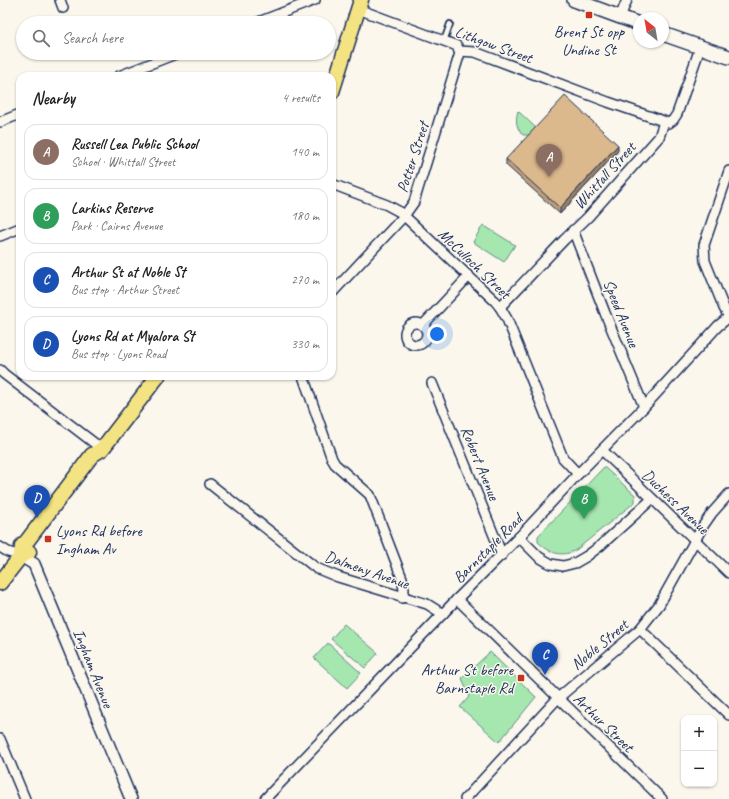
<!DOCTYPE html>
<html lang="en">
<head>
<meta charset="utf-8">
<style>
  body { margin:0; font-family:Caveat,sans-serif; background:#f2f2f2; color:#222 }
  .controls { position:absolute; right:12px; bottom:12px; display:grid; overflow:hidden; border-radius:8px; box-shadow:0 1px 3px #0004 }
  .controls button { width:36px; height:36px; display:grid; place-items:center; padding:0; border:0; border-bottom:1px solid #e0e0e0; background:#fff; color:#222; font:20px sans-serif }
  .compass { position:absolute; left:633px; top:12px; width:36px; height:36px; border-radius:50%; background:#fff; box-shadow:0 1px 3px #0004; rotate:329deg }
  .you { position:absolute; left:437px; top:334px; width:14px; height:14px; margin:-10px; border:3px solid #fff; border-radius:50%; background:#1a73e8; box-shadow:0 0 0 6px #1a73e833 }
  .badge { display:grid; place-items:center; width:26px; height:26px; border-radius:50%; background:#1a73e8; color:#fff; font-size:13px; font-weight:700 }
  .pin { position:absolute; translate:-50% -33px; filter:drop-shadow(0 1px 2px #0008) }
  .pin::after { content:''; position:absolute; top:21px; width:14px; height:12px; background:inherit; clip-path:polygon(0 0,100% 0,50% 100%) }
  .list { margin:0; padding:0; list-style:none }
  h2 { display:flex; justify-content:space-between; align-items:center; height:52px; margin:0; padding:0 16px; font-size:17px }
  h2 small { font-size:13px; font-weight:400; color:#767676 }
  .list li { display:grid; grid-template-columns:26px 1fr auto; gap:12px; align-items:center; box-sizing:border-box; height:56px; margin:0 8px 8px; padding:0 8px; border:1px solid #e0e0e0; border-radius:12px }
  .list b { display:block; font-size:15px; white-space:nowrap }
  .list p { margin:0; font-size:13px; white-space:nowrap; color:#767676 }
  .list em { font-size:13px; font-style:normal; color:#767676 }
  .icon { flex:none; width:22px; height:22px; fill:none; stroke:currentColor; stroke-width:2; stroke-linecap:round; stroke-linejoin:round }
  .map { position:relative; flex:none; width:729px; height:799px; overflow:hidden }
  .search { position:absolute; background:#fff; box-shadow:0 1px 3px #0004; left:16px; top:16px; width:320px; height:44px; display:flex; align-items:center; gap:10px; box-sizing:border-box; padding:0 14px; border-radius:22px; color:#767676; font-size:15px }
  .panel { position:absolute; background:#fff; box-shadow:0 1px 3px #0004; left:16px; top:72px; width:320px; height:308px; border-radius:12px }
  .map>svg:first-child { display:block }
</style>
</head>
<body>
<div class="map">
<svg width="729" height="799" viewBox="0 0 729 799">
  <rect width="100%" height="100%" fill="#fbf7ec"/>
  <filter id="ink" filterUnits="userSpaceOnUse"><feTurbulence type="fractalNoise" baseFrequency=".025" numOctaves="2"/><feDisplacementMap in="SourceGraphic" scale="8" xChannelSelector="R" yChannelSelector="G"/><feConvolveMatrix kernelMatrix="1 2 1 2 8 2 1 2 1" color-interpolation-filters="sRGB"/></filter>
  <g filter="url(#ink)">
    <g fill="#a6e7b0" stroke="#608b87">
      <path d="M518,111L536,128L529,135H523C516,128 515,120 518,111Z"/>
      <polygon points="483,225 515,245 504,262 473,242"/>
      <path d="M604,467L635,495V502L576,550C561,558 550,553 538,542V536Z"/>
      <polygon points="344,624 378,653 365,668 331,639"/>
      <polygon points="328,643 361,673 347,688 314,658"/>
      <polygon points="490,652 536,697 499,742 460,707 469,697 462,678"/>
    </g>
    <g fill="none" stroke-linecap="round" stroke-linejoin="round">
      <g stroke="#1b2f5e" stroke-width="8">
        <polyline id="service" points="444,41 450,24"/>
      </g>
      <g stroke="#1b2f5e" stroke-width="12">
        <g id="minor">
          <polyline points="60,0 63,8"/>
          <polyline points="358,9 452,44 457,46 459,51 475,52 608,102 669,123 673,120 677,114 700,48"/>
          <polyline points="620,17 627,0"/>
          <polyline points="256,23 315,0"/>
          <polyline points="119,76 178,53"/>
          <polyline points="0,122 20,114"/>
          <polyline points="729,171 704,245 705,261 724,308 729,317"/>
          <polyline points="332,184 387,205 400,212 495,301 500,307 507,319 563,458 578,474"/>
          <polyline points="573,230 605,313 644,407"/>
          <polyline points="0,236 20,228"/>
          <polyline points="332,293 404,216 414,202 460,53 459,51"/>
          <polyline points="500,307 564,240 588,217 659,137 664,122"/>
          <circle cx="416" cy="334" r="11"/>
          <polyline points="423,325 469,276"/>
          <polyline points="0,370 4,374 102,449"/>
          <polyline points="303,376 332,459 335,464 370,495 402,578 404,590 402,598"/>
          <polyline points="432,383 502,555"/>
          <polyline points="602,450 729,573"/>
          <polyline points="210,484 316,568 338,577 427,604 443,614"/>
          <polyline points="519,537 539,557 551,564 563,566 575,563 587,556 600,546 652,499"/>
          <polyline points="0,547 8,552 21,556"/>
          <polyline points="457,599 662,799"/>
          <polyline points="640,629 729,715"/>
          <polyline points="0,739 25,799"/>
          <polyline points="265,799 457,599 519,537 578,474 644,407 718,326 729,317"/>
          <polyline points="465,799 558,698 640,629 659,605 703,526 712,513 729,494"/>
        </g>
      </g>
      <g stroke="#1b2f5e" stroke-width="14">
        <polyline id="tertiary" points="21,556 34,564 131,799"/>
      </g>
      <g stroke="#1b2f5e" stroke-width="16">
        <g id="secondary">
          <polyline points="574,0 639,24"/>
          <polyline points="663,34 729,57"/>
        </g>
      </g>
      <g stroke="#1b2f5e" stroke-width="17">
        <g id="primary">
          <polyline points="332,92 361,0"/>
          <polyline points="21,556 22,546 27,541 92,455 102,449 158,376"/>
          <polyline points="0,583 21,556 29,552"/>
        </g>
      </g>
      <use href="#service" stroke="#fbf7ec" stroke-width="4.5"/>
      <use href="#minor" stroke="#fbf7ec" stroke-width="9"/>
      <use href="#tertiary" stroke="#fbf7ec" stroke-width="11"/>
      <use href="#secondary" stroke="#fbf7ec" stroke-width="13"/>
      <use href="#primary" stroke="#f4e382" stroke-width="14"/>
    </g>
    <polygon fill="#bd9e79" stroke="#1b2f5e" points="618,151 560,214 506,165 506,159"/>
    <polygon fill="#9a8163" stroke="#1b2f5e" points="618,145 618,151 560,214 560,208"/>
    <polygon fill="#dcb88d" stroke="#1b2f5e" points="565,96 618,145 560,208 506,159"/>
  </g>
  <g fill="#c8321e" stroke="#fbf7ec" stroke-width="1.5">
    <rect x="585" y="11" width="8" height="8" rx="2"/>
    <rect x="44" y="535" width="8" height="8" rx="2"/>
    <rect x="517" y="674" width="8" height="8" rx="2"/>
  </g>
  <g text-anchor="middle" stroke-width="3" stroke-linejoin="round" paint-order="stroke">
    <g font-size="16" fill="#1b2f5e" stroke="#fbf7ec">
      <text x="589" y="37">Brent St opp<tspan x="589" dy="18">Undine St</tspan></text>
      <text x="56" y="536" text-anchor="start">Lyons Rd before<tspan x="56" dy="18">Ingham Av</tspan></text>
      <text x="513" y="675" text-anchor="end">Arthur St before<tspan x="513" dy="18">Barnstaple Rd</tspan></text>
    </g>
    <g font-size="16" fill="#1b2f5e" stroke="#fbf7ec">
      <text transform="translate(494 44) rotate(20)" y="6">Lithgow Street</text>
      <text transform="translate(412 157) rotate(-72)" y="6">Potter Street</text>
      <text transform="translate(604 175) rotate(-48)" y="6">Whittall Street</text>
      <text transform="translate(475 263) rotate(44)" y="6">McCulloch Street</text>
      <text transform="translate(622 313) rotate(68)" y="6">Speed Avenue</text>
      <text transform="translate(481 463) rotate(68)" y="6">Robert Avenue</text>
      <text transform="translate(676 501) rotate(44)" y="6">Duchess Avenue</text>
      <text transform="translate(487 548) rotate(-45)" y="6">Barnstaple Road</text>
      <text transform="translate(367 569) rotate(19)" y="6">Dalmeny Avenue</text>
      <text transform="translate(599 644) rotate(-40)" y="6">Noble Street</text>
      <text transform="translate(94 668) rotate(68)" y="6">Ingham Avenue</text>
      <text transform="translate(604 722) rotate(44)" y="6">Arthur Street</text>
    </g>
  </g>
</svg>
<div class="controls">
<button>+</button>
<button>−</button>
</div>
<svg class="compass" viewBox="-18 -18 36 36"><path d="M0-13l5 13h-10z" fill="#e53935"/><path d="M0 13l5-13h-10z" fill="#767676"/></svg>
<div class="you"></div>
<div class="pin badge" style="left:549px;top:177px;background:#8d6e63">A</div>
<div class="pin badge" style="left:584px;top:519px;background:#2e9e5b">B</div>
<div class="pin badge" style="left:545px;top:675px;background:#1a4fb4">C</div>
<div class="pin badge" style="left:37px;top:518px;background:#1a4fb4">D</div>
<div class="search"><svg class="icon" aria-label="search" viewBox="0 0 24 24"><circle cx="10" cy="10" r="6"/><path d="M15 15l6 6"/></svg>Search here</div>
<section class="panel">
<h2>Nearby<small>4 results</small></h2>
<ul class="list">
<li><span class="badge" style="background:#8d6e63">A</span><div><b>Russell Lea Public School</b><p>School · Whittall Street</p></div><em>140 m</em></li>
<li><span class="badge" style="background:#2e9e5b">B</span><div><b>Larkins Reserve</b><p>Park · Cairns Avenue</p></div><em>180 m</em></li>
<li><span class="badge" style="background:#1a4fb4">C</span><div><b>Arthur St at Noble St</b><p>Bus stop · Arthur Street</p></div><em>270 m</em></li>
<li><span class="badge" style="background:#1a4fb4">D</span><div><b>Lyons Rd at Myalora St</b><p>Bus stop · Lyons Road</p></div><em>330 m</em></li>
</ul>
</section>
</div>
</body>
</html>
